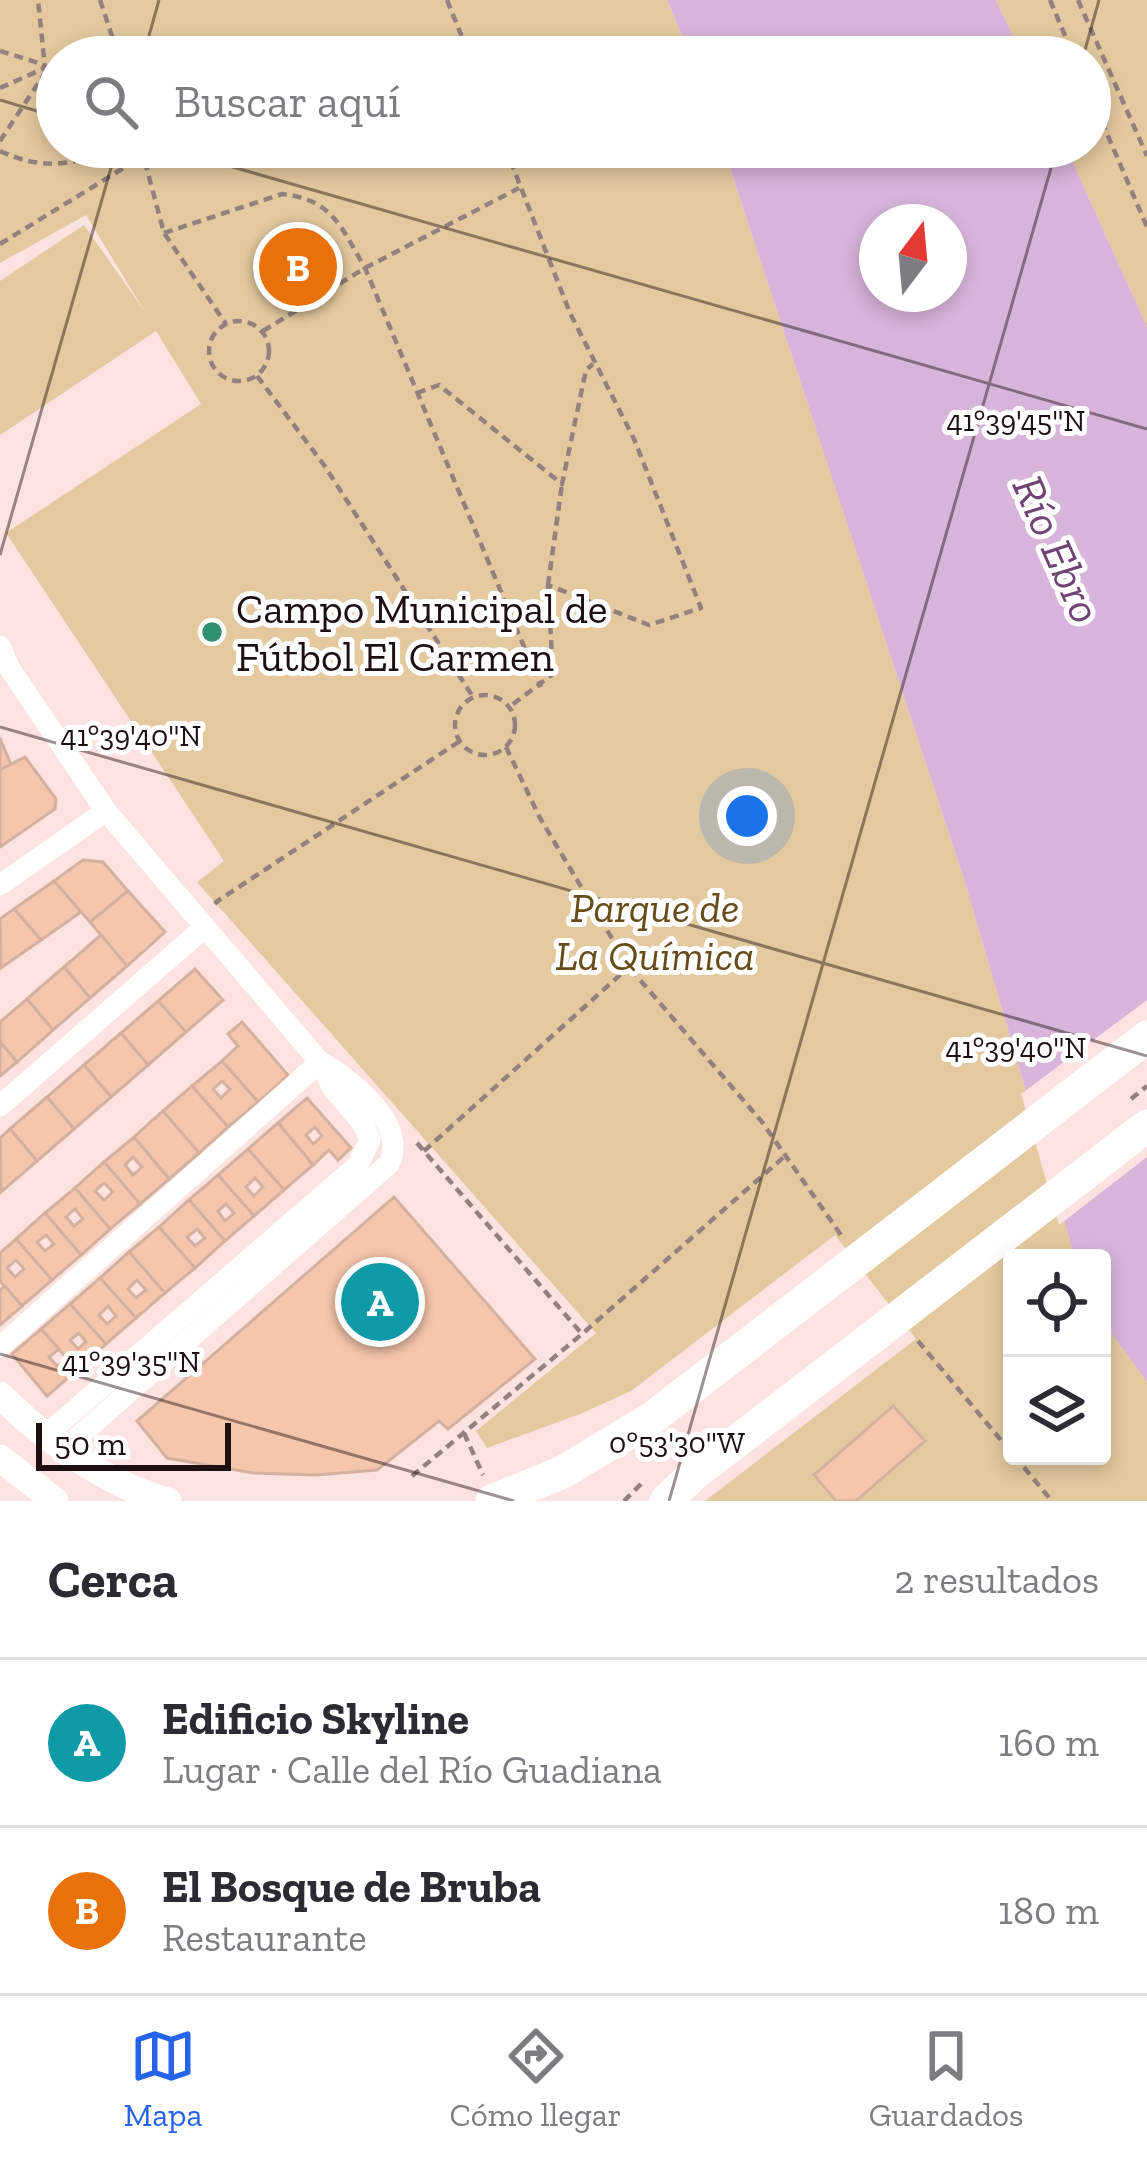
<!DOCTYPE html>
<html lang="es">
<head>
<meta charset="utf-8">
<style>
  body { margin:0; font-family:"Zilla Slab",serif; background:#f2f2f3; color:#2b2b33 }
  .controls { position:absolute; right:36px; bottom:36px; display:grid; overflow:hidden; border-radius:12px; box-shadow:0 6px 18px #0003 }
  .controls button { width:108px; height:108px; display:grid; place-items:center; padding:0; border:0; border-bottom:3px solid #e1e1e2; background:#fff; color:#2b2b33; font:60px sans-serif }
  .compass { position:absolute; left:859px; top:204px; width:108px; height:108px; border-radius:50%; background:#fff; box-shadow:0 6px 18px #0003; rotate:16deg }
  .scale { position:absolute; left:36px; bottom:30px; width:195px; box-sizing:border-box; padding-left:12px; border:6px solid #1e1010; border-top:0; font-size:33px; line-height:42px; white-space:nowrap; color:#1e1010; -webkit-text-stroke:9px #fff; paint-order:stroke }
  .you { position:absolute; left:747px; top:816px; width:42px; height:42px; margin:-30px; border:9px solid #fff; border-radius:50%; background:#1a73e8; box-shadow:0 0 0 18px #1a73e833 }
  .badge { display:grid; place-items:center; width:78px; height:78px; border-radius:50%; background:#2563eb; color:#fff; font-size:39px; font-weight:700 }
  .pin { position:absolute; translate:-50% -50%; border:6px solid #fff; box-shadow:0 3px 12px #0006 }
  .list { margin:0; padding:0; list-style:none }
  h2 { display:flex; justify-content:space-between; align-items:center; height:156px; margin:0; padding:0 48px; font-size:51px }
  h2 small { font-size:39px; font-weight:400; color:#7c7c81 }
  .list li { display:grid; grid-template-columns:78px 1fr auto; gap:36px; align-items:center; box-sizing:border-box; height:168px; padding:0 48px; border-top:3px solid #e1e1e2 }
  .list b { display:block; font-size:45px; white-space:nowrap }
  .list p { margin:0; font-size:39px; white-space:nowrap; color:#7c7c81 }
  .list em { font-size:39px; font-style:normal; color:#7c7c81 }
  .icon { flex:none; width:66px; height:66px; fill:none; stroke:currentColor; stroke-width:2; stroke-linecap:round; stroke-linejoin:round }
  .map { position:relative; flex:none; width:1147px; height:1501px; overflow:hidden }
  .search { position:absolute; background:#fff; box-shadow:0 6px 18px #0003; left:36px; right:36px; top:36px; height:132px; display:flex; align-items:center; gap:30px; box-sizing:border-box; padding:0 42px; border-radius:66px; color:#7c7c81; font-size:45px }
  .sheet { height:492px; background:#fff }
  nav { display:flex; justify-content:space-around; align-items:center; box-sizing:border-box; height:168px; border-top:3px solid #e1e1e2; background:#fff; font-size:33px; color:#7c7c81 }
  nav a { display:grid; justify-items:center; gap:6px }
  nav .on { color:#2563eb }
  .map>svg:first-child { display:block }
</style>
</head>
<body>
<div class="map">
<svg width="1147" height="1501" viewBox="0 0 1147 1501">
  <rect width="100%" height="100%" fill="#fce2e0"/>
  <g fill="#e4c99e">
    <polygon points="0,0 667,0 691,57 57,57 57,147 723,147 963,876 1075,1258 1012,1258 1012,1456 1102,1456 1102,1321 1147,1382 1147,1501 705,1501 916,1339 835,1235 631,1391 580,1414 487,1448 476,1431 596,1333 197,882 224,861 6,533 201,404 156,331 0,435 0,281 84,225 145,312 86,215 0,263"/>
    <polygon points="996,0 1147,0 1147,327 1066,147 1090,147 1090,57 1023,57"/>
  </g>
  <g fill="#d8b4da" fill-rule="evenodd">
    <polygon points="667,0 996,0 1023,57 691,57"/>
    <path d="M723,147H1066L1147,327V1382L1102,1321V1258H1075L963,876ZM877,222H949V294H877Z"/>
  </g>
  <polygon fill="#fce2e0" points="1147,1000 1147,1157 1059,1225 1021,1094"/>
  <g fill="#f6c6ac" stroke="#d4b19e" stroke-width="3" fill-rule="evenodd">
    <polygon points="0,738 11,765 0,770"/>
    <polygon points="25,757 56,799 55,809 0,847 0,770"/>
    <polygon points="83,860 103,862 128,891 90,922 54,881"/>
    <polygon points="54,881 81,912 41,940 14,909"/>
    <polygon points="128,891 165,932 127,966 90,922"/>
    <polygon points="14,909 41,940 1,968 0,919"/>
    <polygon points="101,935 127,966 90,998 64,967"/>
    <polygon points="64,967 90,998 53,1030 27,999"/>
    <polygon points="195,969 223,1000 186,1032 158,1001"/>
    <polygon points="27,999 53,1030 17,1062 0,1042 0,1022"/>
    <polygon points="158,1001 186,1032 148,1065 121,1033"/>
    <polygon points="242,1022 288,1075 258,1102 222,1061 238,1046 228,1034"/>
    <polygon points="121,1033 148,1065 111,1097 84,1065"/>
    <polygon points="0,1042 17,1062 0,1076"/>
    <path d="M222,1061L258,1102L228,1127L192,1086ZM222,1081L230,1089L221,1098L213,1089Z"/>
    <polygon points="84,1065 111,1097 74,1129 47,1097"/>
    <polygon points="192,1086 228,1127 199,1153 163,1111"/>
    <polygon points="47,1097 74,1129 37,1161 10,1129"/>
    <path d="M307,1098L351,1148L338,1160L329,1150L313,1165L278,1123ZM315,1127L322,1136L313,1144L306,1135Z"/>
    <polygon points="163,1111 199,1153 169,1179 134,1137"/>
    <polygon points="278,1123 313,1165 284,1190 248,1149"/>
    <polygon points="10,1129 37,1161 1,1192 0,1138"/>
    <path d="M134,1137L169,1179L140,1204L104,1162ZM133,1157L142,1167L133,1175L125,1165Z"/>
    <path d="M248,1149L284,1190L254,1216L218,1175ZM255,1178L263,1187L254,1196L246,1187Z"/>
    <path d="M104,1162L140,1204L110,1229L75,1188ZM104,1183L113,1192L104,1200L95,1191Z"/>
    <path d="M218,1175L254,1216L225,1241L189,1200ZM226,1204L234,1213L225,1221L218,1211Z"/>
    <path d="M75,1188L110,1229L81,1255L45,1213ZM75,1209L83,1219L74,1226L66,1217Z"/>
    <polygon points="394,1197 535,1359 448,1429 439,1421 377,1470 316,1475 254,1473 167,1458 137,1421"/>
    <path d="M189,1200L225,1241L195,1268L159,1227ZM197,1229L205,1238L195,1246L187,1237Z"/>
    <path d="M45,1213L81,1255L52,1280L16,1239ZM46,1235L54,1244L45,1251L37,1242Z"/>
    <polygon points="159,1227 195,1268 165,1293 129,1252"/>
    <path d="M16,1239L52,1280L22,1306L0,1281V1253ZM16,1260L24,1269L15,1277L7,1268Z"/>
    <path d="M129,1252L165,1293L136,1318L100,1278ZM137,1280L146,1290L136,1298L128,1289Z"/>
    <path d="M100,1278L136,1318L106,1344L70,1304ZM108,1306L116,1316L107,1324L99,1315Z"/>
    <polygon points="5,1286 22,1306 0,1325 0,1290"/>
    <path d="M70,1304L106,1344L77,1370L41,1329ZM79,1333L86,1342L78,1349L70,1340Z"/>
    <polygon points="41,1329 59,1349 49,1357 57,1366 67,1359 77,1370 47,1396 12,1354"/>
    <polygon points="893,1406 925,1441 856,1501 836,1501 814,1475"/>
  </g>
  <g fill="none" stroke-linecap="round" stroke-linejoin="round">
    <g stroke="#94807f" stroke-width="4.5" stroke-dasharray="9 6" stroke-linecap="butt">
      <polyline points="100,0 119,57"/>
      <polyline points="447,0 470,57"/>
      <polyline points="1050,0 1074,57"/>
      <polyline points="1078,0 1147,156"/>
      <polyline points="0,51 42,64 57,83"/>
      <polyline points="0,88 45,68 38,0"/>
      <polyline points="1090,94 1147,227"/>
      <polyline points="0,141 47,70"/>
      <polyline points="105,147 143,156"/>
      <polyline points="141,147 164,233 226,324"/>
      <polyline points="505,147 570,313 634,439 701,608 649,625 548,585 553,674 509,707"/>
      <path d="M0,151C39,169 69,167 107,150"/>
      <path d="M164,233L282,194C333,199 342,229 365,268L541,687"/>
      <polyline points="0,244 143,156"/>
      <circle cx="239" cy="351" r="30"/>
      <polyline points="263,331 365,268 519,188"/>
      <polyline points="257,376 324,465 473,697"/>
      <polyline points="417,393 439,385 562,484 586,370 593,364"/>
      <polyline points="548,585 562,484"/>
      <circle cx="485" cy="725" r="30"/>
      <polyline points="506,747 540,818 629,967 762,1122 841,1235"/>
      <polyline points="218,904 216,902 460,741"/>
      <polyline points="1131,1099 1147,1086"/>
      <polyline points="417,1143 582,1334"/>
      <polyline points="424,1151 629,967"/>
      <polyline points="918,1341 1052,1501"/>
      <polyline points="464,1433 483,1475"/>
      <polyline points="412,1476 582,1334 785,1156"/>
      <polyline points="624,1501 641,1484"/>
    </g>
    <g stroke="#fff" stroke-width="21">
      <polyline points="0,646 10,669 106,811 320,1062 332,1087 363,1124 370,1140 358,1165 46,1435"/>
      <polyline points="0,885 106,811"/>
      <polyline points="0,1106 205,927"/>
      <polyline points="0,1347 320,1062"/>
      <path d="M64,1449L389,1164C408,1124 352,1080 321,1062"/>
    </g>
    <g stroke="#fff" stroke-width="27">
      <path d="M0,1395C45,1440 105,1484 168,1501"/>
      <polyline points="0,1458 55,1501"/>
    </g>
    <g stroke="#fff" stroke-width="33">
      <polyline points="492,1501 563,1472 651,1419 1147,1037"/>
      <polyline points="666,1501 693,1475 1147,1126"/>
    </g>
  </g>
  <path fill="none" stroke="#1e1010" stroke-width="3" stroke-opacity="0.45" d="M143,57L159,0M1083,57L1099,0M0,100L57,117M163,147L1147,429M0,555L117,147M0,727L1147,1056M0,1354L514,1501M669,1501L1057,147"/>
  <circle fill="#2f926e" stroke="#fff" stroke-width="4.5" cx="212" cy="632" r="12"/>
  <g text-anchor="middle" stroke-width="10" stroke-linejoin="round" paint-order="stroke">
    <g font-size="42" fill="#1e1010" stroke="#fff" text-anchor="start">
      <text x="236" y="623">Campo Municipal de<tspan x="236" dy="48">Fútbol El Carmen</tspan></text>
    </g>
    <g font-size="42" font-style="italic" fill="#674b18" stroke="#fff">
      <text x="655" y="922">Parque de<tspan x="655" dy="48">La Química</tspan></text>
    </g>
    <g font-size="45" font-style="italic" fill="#714374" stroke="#fff">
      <text transform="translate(1058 549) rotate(66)" y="16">Río Ebro</text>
    </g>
  </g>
  <g font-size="30" text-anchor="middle" fill="#1e1010" stroke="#fff" stroke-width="10" stroke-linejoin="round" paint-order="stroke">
    <text x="1016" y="431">41°39'45"N</text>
    <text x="131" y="746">41°39'40"N</text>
    <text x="1016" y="1058">41°39'40"N</text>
    <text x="131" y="1372">41°39'35"N</text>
    <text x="677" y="1453">0°53'30"W</text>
  </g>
</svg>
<div class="controls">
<button><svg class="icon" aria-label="locate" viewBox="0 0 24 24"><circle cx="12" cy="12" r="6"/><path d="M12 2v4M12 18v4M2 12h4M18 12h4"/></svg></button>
<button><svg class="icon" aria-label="layers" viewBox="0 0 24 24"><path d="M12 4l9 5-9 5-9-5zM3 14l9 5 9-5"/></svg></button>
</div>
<svg class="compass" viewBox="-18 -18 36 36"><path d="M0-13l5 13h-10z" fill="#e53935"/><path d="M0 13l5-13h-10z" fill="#7c7c81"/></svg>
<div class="scale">50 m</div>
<div class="you"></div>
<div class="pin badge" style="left:380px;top:1302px;background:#0f9aa8">A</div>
<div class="pin badge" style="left:298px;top:267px;background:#e8710a">B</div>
<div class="search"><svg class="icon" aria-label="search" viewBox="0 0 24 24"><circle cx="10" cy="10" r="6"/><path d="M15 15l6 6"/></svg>Buscar aquí</div>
</div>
<section class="sheet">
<h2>Cerca<small>2 resultados</small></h2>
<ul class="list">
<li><span class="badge" style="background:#0f9aa8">A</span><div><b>Edificio Skyline</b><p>Lugar · Calle del Río Guadiana</p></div><em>160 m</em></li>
<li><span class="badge" style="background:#e8710a">B</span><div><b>El Bosque de Bruba</b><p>Restaurante</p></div><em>180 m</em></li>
</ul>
</section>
<nav>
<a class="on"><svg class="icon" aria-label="map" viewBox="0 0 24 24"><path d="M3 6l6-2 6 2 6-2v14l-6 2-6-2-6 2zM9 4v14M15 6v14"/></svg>Mapa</a>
<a><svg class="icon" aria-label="directions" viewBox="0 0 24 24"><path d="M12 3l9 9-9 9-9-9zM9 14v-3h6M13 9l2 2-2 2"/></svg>Cómo llegar</a>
<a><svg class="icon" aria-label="saved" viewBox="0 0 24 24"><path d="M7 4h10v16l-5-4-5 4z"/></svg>Guardados</a>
</nav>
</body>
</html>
